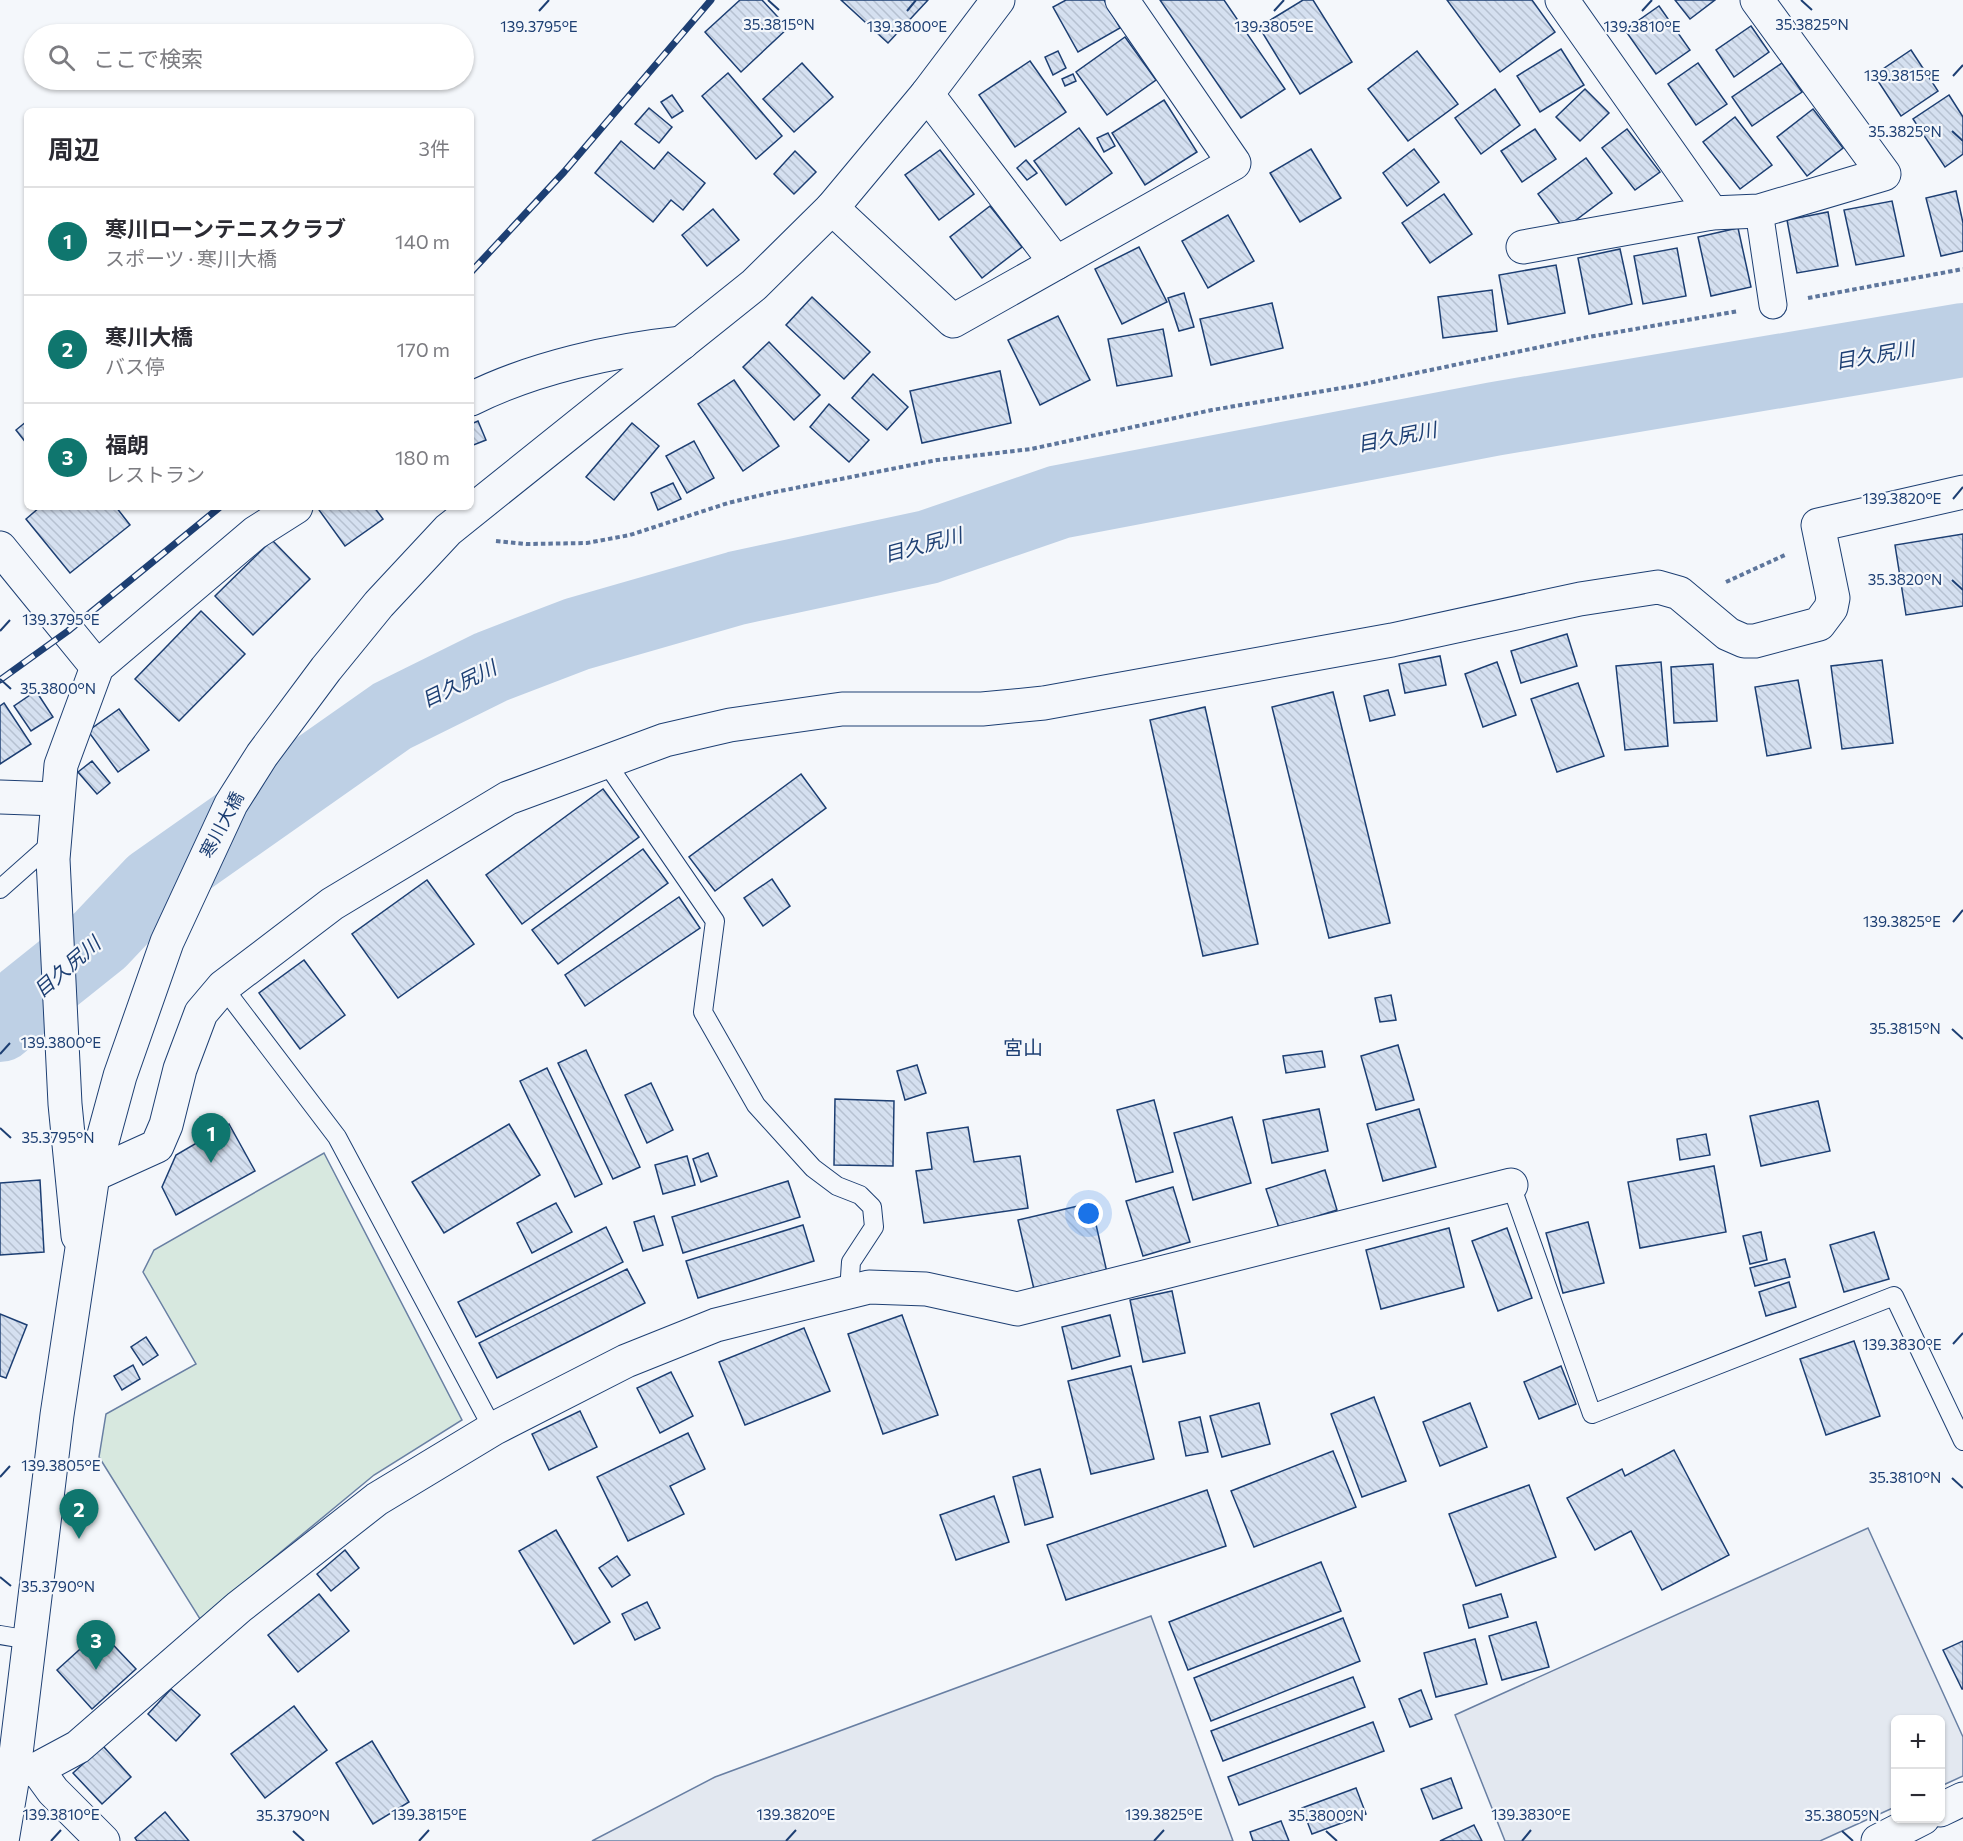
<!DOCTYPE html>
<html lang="ja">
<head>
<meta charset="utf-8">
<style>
  body { margin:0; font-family:Commissioner,"Noto Sans JP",sans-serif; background:#f7f7f7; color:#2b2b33 }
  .controls { position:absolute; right:18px; bottom:18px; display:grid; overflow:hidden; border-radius:9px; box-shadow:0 2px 4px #0004 }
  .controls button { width:54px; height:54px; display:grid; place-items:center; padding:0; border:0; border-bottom:2px solid #e1e1e2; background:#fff; color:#2b2b33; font:30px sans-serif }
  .you { position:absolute; left:1089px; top:1214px; width:21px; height:21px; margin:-15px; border:4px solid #fff; border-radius:50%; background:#1a73e8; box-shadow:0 0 0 9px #1a73e833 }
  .badge { display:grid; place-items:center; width:39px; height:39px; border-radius:50%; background:#0f766e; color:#fff; font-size:20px; font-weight:700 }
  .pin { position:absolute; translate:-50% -50px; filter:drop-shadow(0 2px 3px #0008) }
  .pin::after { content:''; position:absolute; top:32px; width:21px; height:18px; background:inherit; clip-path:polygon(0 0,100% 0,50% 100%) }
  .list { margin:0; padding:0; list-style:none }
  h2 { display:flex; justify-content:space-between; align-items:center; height:78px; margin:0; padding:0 24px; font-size:26px }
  h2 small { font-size:20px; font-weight:400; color:#7c7c81 }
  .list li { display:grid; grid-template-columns:39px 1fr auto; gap:18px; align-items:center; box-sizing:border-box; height:108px; padding:0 24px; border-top:2px solid #e1e1e2 }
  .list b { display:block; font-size:22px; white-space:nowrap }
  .list p { margin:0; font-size:20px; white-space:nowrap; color:#7c7c81 }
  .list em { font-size:20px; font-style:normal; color:#7c7c81 }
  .icon { flex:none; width:33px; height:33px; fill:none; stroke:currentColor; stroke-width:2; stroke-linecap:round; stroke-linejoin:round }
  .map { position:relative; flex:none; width:1963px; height:1841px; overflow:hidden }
  .search { position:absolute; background:#fff; box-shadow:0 2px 4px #0004; left:24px; top:24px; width:450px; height:66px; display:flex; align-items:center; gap:15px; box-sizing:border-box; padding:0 21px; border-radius:33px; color:#7c7c81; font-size:22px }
  .panel { position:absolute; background:#fff; box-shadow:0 2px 4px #0004; left:24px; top:108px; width:450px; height:402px; border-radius:9px }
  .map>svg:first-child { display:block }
</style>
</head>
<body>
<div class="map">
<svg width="1963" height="1841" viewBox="0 0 1963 1841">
  <defs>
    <pattern id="building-back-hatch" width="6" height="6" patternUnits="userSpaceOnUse" patternTransform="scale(1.5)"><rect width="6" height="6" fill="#d5e0f0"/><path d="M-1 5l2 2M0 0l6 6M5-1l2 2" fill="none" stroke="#b6c1d1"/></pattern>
  </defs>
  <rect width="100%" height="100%" fill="#f4f7fb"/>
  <polygon fill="#d7e8df" stroke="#687fa3" stroke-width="1.5" points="324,1153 462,1420 374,1475 200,1619 99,1457 106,1414 196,1364 143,1272 154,1250"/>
  <g fill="#e3e8f0" stroke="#687fa3" stroke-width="1.5">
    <polygon points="1868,1528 1963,1737 1963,1776 1941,1786 1940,1720 1896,1720 1895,1807 1820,1841 1505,1841 1455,1715"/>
    <polygon points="1151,1616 1233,1841 592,1841 715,1777"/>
  </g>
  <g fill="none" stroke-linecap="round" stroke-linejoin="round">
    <polyline stroke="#bed0e5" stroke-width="74" points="0,1025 25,1000 100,940 153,884 392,716 491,667 577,634 737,588 928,547 1059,502 1494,419 1963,340"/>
  </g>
  <g fill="url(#building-back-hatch)" stroke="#1d3f73" stroke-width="1.5">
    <polygon points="740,0 762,0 788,28 741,72 705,32"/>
    <polygon points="841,0 928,0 888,43"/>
    <polygon points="1066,0 1104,0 1120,28 1078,52 1053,7"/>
    <polygon points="1160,0 1224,0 1285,89 1241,118"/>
    <polygon points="1303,0 1313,0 1352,62 1300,94 1259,27"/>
    <polygon points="1447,0 1532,0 1555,32 1500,72"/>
    <polygon points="1675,0 1715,0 1690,19"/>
    <polygon points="1659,6 1690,50 1656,74 1625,30"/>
    <polygon points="1751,26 1769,52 1734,77 1716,50"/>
    <polygon points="1125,37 1156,80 1107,115 1076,72"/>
    <polygon points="1561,49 1584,85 1540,112 1517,76"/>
    <polygon points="1911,50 1938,91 1901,116 1874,75"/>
    <polygon points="1058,51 1066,68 1053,75 1045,57"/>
    <polygon points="1417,51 1458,104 1408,141 1368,89"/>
    <polygon points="1030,61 1066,112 1015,147 979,95"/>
    <polygon points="802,63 833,97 794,132 763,99"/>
    <polygon points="1698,63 1727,104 1696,125 1668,84"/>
    <polygon points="1782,63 1802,92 1752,126 1732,97"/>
    <polygon points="728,73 782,136 756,159 702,96"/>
    <polygon points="1073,74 1076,81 1065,86 1062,79"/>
    <polygon points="1495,89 1520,125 1481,154 1455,118"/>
    <polygon points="1585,89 1609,113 1580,141 1556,117"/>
    <polygon points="672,95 683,111 672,118 661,102"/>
    <polygon points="1949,95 1963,117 1963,154 1945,167 1913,119"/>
    <polygon points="1164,100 1197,152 1145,185 1112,133"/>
    <polygon points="649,108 672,127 659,143 635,124"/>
    <polygon points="1813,109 1843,148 1807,176 1777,137"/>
    <polygon points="1735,117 1772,165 1740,189 1703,142"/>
    <polygon points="1079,128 1112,173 1066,205 1034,161"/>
    <polygon points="1535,129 1556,159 1522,182 1501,151"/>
    <polygon points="1627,129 1660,172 1635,190 1602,148"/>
    <polygon points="1108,133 1115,146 1104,152 1097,138"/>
    <polygon points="621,141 654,169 668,152 705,183 683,210 671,200 653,222 595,173"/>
    <polygon points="1311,149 1341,198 1300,222 1270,173"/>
    <polygon points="1414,149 1439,182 1407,206 1383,173"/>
    <polygon points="940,150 974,194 939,220 905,175"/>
    <polygon points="795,151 816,172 794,194 774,174"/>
    <polygon points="1586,158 1612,193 1564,229 1538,194"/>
    <polygon points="1026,160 1037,173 1027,180 1017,168"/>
    <polygon points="1956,191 1963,223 1963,251 1941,256 1926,198"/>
    <polygon points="1444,194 1472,234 1430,263 1402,223"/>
    <polygon points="1892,201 1904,256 1856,265 1844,210"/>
    <polygon points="990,206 1022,247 982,278 950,237"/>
    <polygon points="713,209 739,240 707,266 682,235"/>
    <polygon points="1828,212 1838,266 1797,273 1787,220"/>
    <polygon points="1228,215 1254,261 1208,288 1182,241"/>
    <polygon points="1738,228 1751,287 1711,296 1698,237"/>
    <polygon points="1139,247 1167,302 1122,324 1095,269"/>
    <polygon points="1677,248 1686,296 1643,304 1634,256"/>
    <polygon points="1620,249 1632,304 1589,314 1578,258"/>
    <polygon points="1556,265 1565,313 1508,324 1499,275"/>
    <polygon points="1492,290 1497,331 1443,338 1438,297"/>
    <polygon points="1184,293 1194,327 1179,331 1168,298"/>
    <polygon points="812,297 870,352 844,379 786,325"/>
    <polygon points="1272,303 1283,348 1211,365 1200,319"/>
    <polygon points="1058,316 1090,380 1040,405 1008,340"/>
    <polygon points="1163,329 1172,376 1117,386 1108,339"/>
    <polygon points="769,342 820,395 794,420 743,367"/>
    <polygon points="1000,371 1011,423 922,443 910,391"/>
    <polygon points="873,374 908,407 887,430 852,398"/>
    <polygon points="734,380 779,446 743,471 698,404"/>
    <polygon points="829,404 869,440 849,462 810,427"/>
    <polygon points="27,421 27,444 16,430"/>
    <polygon points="478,421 486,440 471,446 471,424"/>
    <polygon points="632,423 659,446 614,500 586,477"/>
    <polygon points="694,441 714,478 687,493 666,456"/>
    <polygon points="673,483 681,499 658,510 651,493"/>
    <polygon points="40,507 116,507 130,525 70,573 26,519"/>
    <polygon points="323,507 374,507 383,519 345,546 319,510"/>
    <polygon points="1963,534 1963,606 1906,615 1895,545"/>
    <polygon points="272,540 310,579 253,635 215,596"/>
    <polygon points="201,611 245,654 179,721 135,679"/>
    <polygon points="1567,634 1577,666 1521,683 1511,651"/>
    <polygon points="1440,656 1446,685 1405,693 1399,664"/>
    <polygon points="1882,660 1893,743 1842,749 1831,666"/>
    <polygon points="1497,662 1516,715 1483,727 1465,674"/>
    <polygon points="1661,662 1668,746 1625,750 1616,666"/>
    <polygon points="1713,664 1717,721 1674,723 1671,667"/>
    <polygon points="1798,680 1811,748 1767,756 1755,687"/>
    <polygon points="1578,683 1604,756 1557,772 1531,699"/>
    <polygon points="1388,690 1395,715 1370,721 1364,696"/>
    <polygon points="36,691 53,717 31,731 14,706"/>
    <polygon points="1333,692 1390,923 1329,938 1272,707"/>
    <polygon points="4,703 31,744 0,764 0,706"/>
    <polygon points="1205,707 1258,944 1203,956 1150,720"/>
    <polygon points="119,709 149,750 118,772 88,731"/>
    <polygon points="92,761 110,783 97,794 78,772"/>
    <polygon points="801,774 826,808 715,891 689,857"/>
    <polygon points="603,789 639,837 522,924 486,875"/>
    <polygon points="643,849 668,883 558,964 532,930"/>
    <polygon points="772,879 790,906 763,926 744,898"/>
    <polygon points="427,880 474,944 398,998 352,934"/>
    <polygon points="679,897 700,928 585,1006 565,975"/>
    <polygon points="304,960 345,1015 300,1049 259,993"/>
    <polygon points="1391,995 1396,1020 1380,1022 1375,998"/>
    <polygon points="1398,1045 1414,1100 1376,1110 1361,1056"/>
    <polygon points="586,1050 640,1167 613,1179 558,1063"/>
    <polygon points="1322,1051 1325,1067 1286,1073 1283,1056"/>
    <polygon points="917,1065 926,1093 905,1100 897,1071"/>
    <polygon points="547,1068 602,1184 575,1197 520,1081"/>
    <polygon points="651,1083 673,1130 647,1143 625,1095"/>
    <polygon points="835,1099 894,1101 893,1166 834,1165"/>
    <polygon points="1154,1100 1173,1172 1136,1182 1117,1110"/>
    <polygon points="1818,1101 1830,1151 1761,1166 1750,1116"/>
    <polygon points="1319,1109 1328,1151 1272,1163 1263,1120"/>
    <polygon points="1419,1109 1436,1167 1383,1181 1367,1124"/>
    <polygon points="1232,1117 1251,1183 1193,1200 1174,1133"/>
    <polygon points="229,1124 255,1171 176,1215 162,1187 176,1155"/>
    <polygon points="509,1124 540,1175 444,1233 412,1182"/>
    <polygon points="968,1127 974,1162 1020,1156 1028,1208 924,1223 916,1171 932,1169 927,1133"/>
    <polygon points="1706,1134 1710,1155 1680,1160 1677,1139"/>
    <polygon points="708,1153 717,1176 701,1182 693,1159"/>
    <polygon points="687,1156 695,1185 663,1194 655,1165"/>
    <polygon points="1714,1166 1726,1232 1640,1248 1628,1182"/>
    <polygon points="1325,1170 1337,1210 1279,1228 1266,1189"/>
    <polygon points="40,1180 44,1252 0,1255 0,1183"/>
    <polygon points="788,1181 800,1217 683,1253 672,1217"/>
    <polygon points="1173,1187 1190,1242 1143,1256 1126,1201"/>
    <polygon points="556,1203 572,1232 532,1253 517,1223"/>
    <polygon points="1091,1203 1109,1281 1036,1298 1018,1220"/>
    <polygon points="654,1216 663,1245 643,1251 634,1222"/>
    <polygon points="1588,1222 1604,1283 1563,1293 1546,1233"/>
    <polygon points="803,1225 814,1261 698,1298 686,1261"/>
    <polygon points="606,1227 623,1262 476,1337 458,1302"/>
    <polygon points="1449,1228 1464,1287 1381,1309 1366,1250"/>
    <polygon points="1507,1228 1532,1298 1498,1311 1472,1241"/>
    <polygon points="1761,1232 1767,1260 1750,1264 1743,1236"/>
    <polygon points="1874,1232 1889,1279 1844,1292 1830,1245"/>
    <polygon points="1785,1259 1790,1277 1755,1286 1750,1268"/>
    <polygon points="627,1269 645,1303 497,1378 479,1343"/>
    <polygon points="1789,1282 1796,1307 1766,1316 1759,1292"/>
    <polygon points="1172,1291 1185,1353 1143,1362 1130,1300"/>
    <polygon points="0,1314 27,1325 6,1378 0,1376"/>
    <polygon points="902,1315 938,1415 883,1434 848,1334"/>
    <polygon points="1110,1315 1120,1356 1072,1369 1062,1327"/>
    <polygon points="804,1328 830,1391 745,1425 719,1362"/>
    <polygon points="146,1337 158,1355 143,1365 131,1347"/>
    <polygon points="1854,1341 1880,1416 1826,1435 1800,1359"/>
    <polygon points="133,1365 140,1379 122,1390 114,1376"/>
    <polygon points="1131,1366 1154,1459 1091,1474 1068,1381"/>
    <polygon points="1561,1366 1576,1404 1539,1419 1524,1382"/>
    <polygon points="671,1372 693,1416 660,1433 637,1388"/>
    <polygon points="1374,1397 1406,1481 1362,1497 1331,1414"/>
    <polygon points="1259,1403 1270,1444 1222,1457 1210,1416"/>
    <polygon points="1470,1403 1487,1447 1440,1466 1423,1422"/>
    <polygon points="580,1411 597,1447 549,1470 532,1434"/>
    <polygon points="1200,1417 1208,1452 1186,1456 1179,1422"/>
    <polygon points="688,1433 705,1469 670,1486 684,1514 628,1541 597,1477"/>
    <polygon points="1674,1450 1729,1555 1662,1590 1631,1531 1595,1550 1567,1498 1622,1469 1625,1476"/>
    <polygon points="1333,1451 1356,1507 1254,1547 1231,1491"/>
    <polygon points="1040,1469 1053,1517 1025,1525 1013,1477"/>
    <polygon points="1529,1485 1556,1557 1476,1586 1449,1514"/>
    <polygon points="1207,1490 1226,1546 1066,1600 1047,1545"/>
    <polygon points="994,1496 1009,1542 956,1560 940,1515"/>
    <polygon points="556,1530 610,1622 574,1644 519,1551"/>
    <polygon points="345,1550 359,1568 331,1591 317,1574"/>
    <polygon points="617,1556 630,1575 612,1587 599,1568"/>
    <polygon points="1321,1562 1341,1611 1188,1670 1169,1622"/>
    <polygon points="319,1594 349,1631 298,1672 268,1635"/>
    <polygon points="1501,1594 1508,1617 1469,1628 1463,1605"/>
    <polygon points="647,1602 660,1628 635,1640 622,1614"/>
    <polygon points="1343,1618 1360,1661 1211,1721 1194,1678"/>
    <polygon points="1536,1622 1549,1667 1502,1680 1489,1636"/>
    <polygon points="100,1631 136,1669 92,1709 57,1670"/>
    <polygon points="1475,1639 1487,1684 1436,1697 1424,1653"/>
    <polygon points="1963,1641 1963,1689 1962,1689 1943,1650"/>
    <polygon points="1353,1677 1365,1707 1223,1761 1211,1731"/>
    <polygon points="171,1689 200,1715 176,1741 148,1714"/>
    <polygon points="1421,1690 1432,1719 1410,1727 1399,1699"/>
    <polygon points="294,1706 327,1750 265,1798 231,1754"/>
    <polygon points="1373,1722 1384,1751 1239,1805 1228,1777"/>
    <polygon points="372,1741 409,1802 373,1824 336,1763"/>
    <polygon points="103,1746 131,1777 102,1804 73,1773"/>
    <polygon points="1451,1778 1462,1808 1433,1819 1421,1789"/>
    <polygon points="1356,1788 1366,1814 1312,1834 1302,1808"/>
    <polygon points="165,1812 189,1841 137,1841 135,1838"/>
    <polygon points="1281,1821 1289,1841 1253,1841 1250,1832"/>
    <polygon points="1474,1825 1482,1841 1440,1841"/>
  </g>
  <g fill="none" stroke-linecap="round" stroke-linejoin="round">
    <g stroke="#1d3f73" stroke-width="20">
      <g id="service">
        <polyline points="605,761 715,921 703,1012 756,1105 813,1168 837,1186 860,1195 872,1207 874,1227 851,1262 849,1292"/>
        <polyline points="0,889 53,842"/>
        <polyline points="223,987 337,1137 493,1429"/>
        <polyline points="1511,1185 1592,1414 1894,1296 1963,1441"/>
        <polyline points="0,1635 30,1640"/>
      </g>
    </g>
    <g stroke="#1d3f73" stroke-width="29">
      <polyline id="pedestrian" points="1759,211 1773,305"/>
    </g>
    <g stroke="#1d3f73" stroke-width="35">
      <g id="minor">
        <polyline points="1562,0 1712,213"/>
        <polyline points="927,94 1056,263"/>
        <polyline points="832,208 953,321 1234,163 1122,0"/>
        <polyline points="1523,247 1712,213 1759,211 1884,174 1757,0"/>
        <path d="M471,399C533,368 614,350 682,343"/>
        <polyline points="0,548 97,667"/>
        <polyline points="0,797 57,799"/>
        <polyline points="93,1175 157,1146 166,1125 180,1069 201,1013 223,987 332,904 508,798 665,740 730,725 842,709 982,709 1044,703 1392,640 1580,599 1658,587 1679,593 1728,634 1744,641 1755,641 1819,624 1831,608 1833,598 1818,525 1963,492"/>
        <polyline points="78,1236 65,1104 53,859 61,765 97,667 255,533 296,507"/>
        <polyline points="37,1769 53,1791 103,1841"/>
        <polyline points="14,1770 37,1769 78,1747 239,1607 377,1499 493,1429 626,1361 716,1325 869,1287 926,1289 1017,1309 1511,1185"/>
      </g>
    </g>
    <g stroke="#1d3f73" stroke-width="35">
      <g id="tertiary">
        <polyline points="1940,1810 1963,1799"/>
        <polyline points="2,1841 14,1770 57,1415 93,1175 120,1076 167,942 231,804 262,755 326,669 379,604 448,530 754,285 832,208 927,94 998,0"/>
        <polyline points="1878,1841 1923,1818"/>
      </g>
    </g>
    <g stroke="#5e769c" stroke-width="4" stroke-dasharray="4.5 3" stroke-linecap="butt">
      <polyline points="1808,298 1963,269"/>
      <polyline points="496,541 526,544 587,543 630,535 728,503 770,493 937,460 1031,449 1212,410 1359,385 1583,338 1739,311"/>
      <polyline points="1726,582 1787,554"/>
    </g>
    <use href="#service" stroke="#f4f7fb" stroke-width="18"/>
    <use href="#pedestrian" stroke="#f4f7fb" stroke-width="27"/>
    <use href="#minor" stroke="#f4f7fb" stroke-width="33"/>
    <use href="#tertiary" stroke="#f4f7fb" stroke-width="33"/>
    <g stroke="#1d3f73" stroke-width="7">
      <g id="rail">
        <polyline points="471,272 564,172 711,0"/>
        <polyline points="0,680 68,631 220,507"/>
      </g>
    </g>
    <use href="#rail" stroke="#f4f7fb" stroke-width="4.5" stroke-dasharray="14" stroke-linecap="butt"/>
  </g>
  <path fill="none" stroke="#1d3f73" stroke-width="2" d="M768,0L779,10M1801,0L1812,10M539,11L549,0M907,11L916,0M1274,11L1284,0M1642,11L1652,0M1953,76L1963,65M1952,131L1963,141M1953,499L1963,487M1952,580L1963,590M0,631L10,620M0,679L11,689M1953,922L1963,910M1952,1029L1963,1039M0,1054L10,1043M0,1128L11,1138M1953,1344L1963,1333M0,1477L10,1466M1952,1478L1963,1488M0,1577L11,1586M293,1831L304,1841M1326,1831L1337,1841M1842,1831L1853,1841M51,1841L61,1830M419,1841L429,1830M786,1841L796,1830M1154,1841L1164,1830M1522,1841L1531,1830"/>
  <g text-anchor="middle" stroke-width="4.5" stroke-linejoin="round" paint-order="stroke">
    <g font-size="18" fill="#1d3f73" stroke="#f4f7fb">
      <text transform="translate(222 825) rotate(-62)" y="6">寒川大橋</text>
    </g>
    <g font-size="20" font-style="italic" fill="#1d3f73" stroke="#f4f7fb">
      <text transform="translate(1875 355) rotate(-10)" y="7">目久尻川</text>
      <text transform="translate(1397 437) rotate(-11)" y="7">目久尻川</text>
      <text transform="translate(923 545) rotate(-15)" y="7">目久尻川</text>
      <text transform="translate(459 684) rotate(-26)" y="7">目久尻川</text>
      <text transform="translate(67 967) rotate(-41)" y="7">目久尻川</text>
    </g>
    <g font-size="20" fill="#1d3f73" stroke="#f4f7fb">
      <text x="1023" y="1055">宮山</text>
    </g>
  </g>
  <g font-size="15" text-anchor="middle" fill="#1d3f73" stroke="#f4f7fb" stroke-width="4.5" stroke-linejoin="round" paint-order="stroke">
    <text x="779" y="30">35.3815°N</text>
    <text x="1812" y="30">35.3825°N</text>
    <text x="907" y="32">139.3800°E</text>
    <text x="1274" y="32">139.3805°E</text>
    <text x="1642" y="32">139.3810°E</text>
    <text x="539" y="32">139.3795°E</text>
    <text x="1902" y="81">139.3815°E</text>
    <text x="1905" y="137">35.3825°N</text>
    <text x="1902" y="504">139.3820°E</text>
    <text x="1905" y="585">35.3820°N</text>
    <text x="61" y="625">139.3795°E</text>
    <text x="58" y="694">35.3800°N</text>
    <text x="1902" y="927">139.3825°E</text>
    <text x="1905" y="1034">35.3815°N</text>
    <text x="61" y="1048">139.3800°E</text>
    <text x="58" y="1143">35.3795°N</text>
    <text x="1902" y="1350">139.3830°E</text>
    <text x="61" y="1471">139.3805°E</text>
    <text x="1905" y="1483">35.3810°N</text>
    <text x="58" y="1592">35.3790°N</text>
    <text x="61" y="1820">139.3810°E</text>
    <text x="429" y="1820">139.3815°E</text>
    <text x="796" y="1820">139.3820°E</text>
    <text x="1164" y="1820">139.3825°E</text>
    <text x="1531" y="1820">139.3830°E</text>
    <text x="293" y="1821">35.3790°N</text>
    <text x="1326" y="1821">35.3800°N</text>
    <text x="1842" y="1821">35.3805°N</text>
  </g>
</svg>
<div class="controls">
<button>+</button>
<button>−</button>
</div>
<div class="you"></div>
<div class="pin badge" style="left:211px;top:1163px">1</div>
<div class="pin badge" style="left:79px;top:1539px">2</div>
<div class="pin badge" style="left:96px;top:1670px">3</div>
<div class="search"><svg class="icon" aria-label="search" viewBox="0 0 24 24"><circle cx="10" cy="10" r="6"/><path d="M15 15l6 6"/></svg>ここで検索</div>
<section class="panel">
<h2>周辺<small>3件</small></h2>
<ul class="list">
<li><span class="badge">1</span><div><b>寒川ローンテニスクラブ</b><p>スポーツ · 寒川大橋</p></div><em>140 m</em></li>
<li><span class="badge">2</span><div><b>寒川大橋</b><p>バス停</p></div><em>170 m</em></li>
<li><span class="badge">3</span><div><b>福朗</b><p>レストラン</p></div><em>180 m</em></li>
</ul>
</section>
</div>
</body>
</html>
